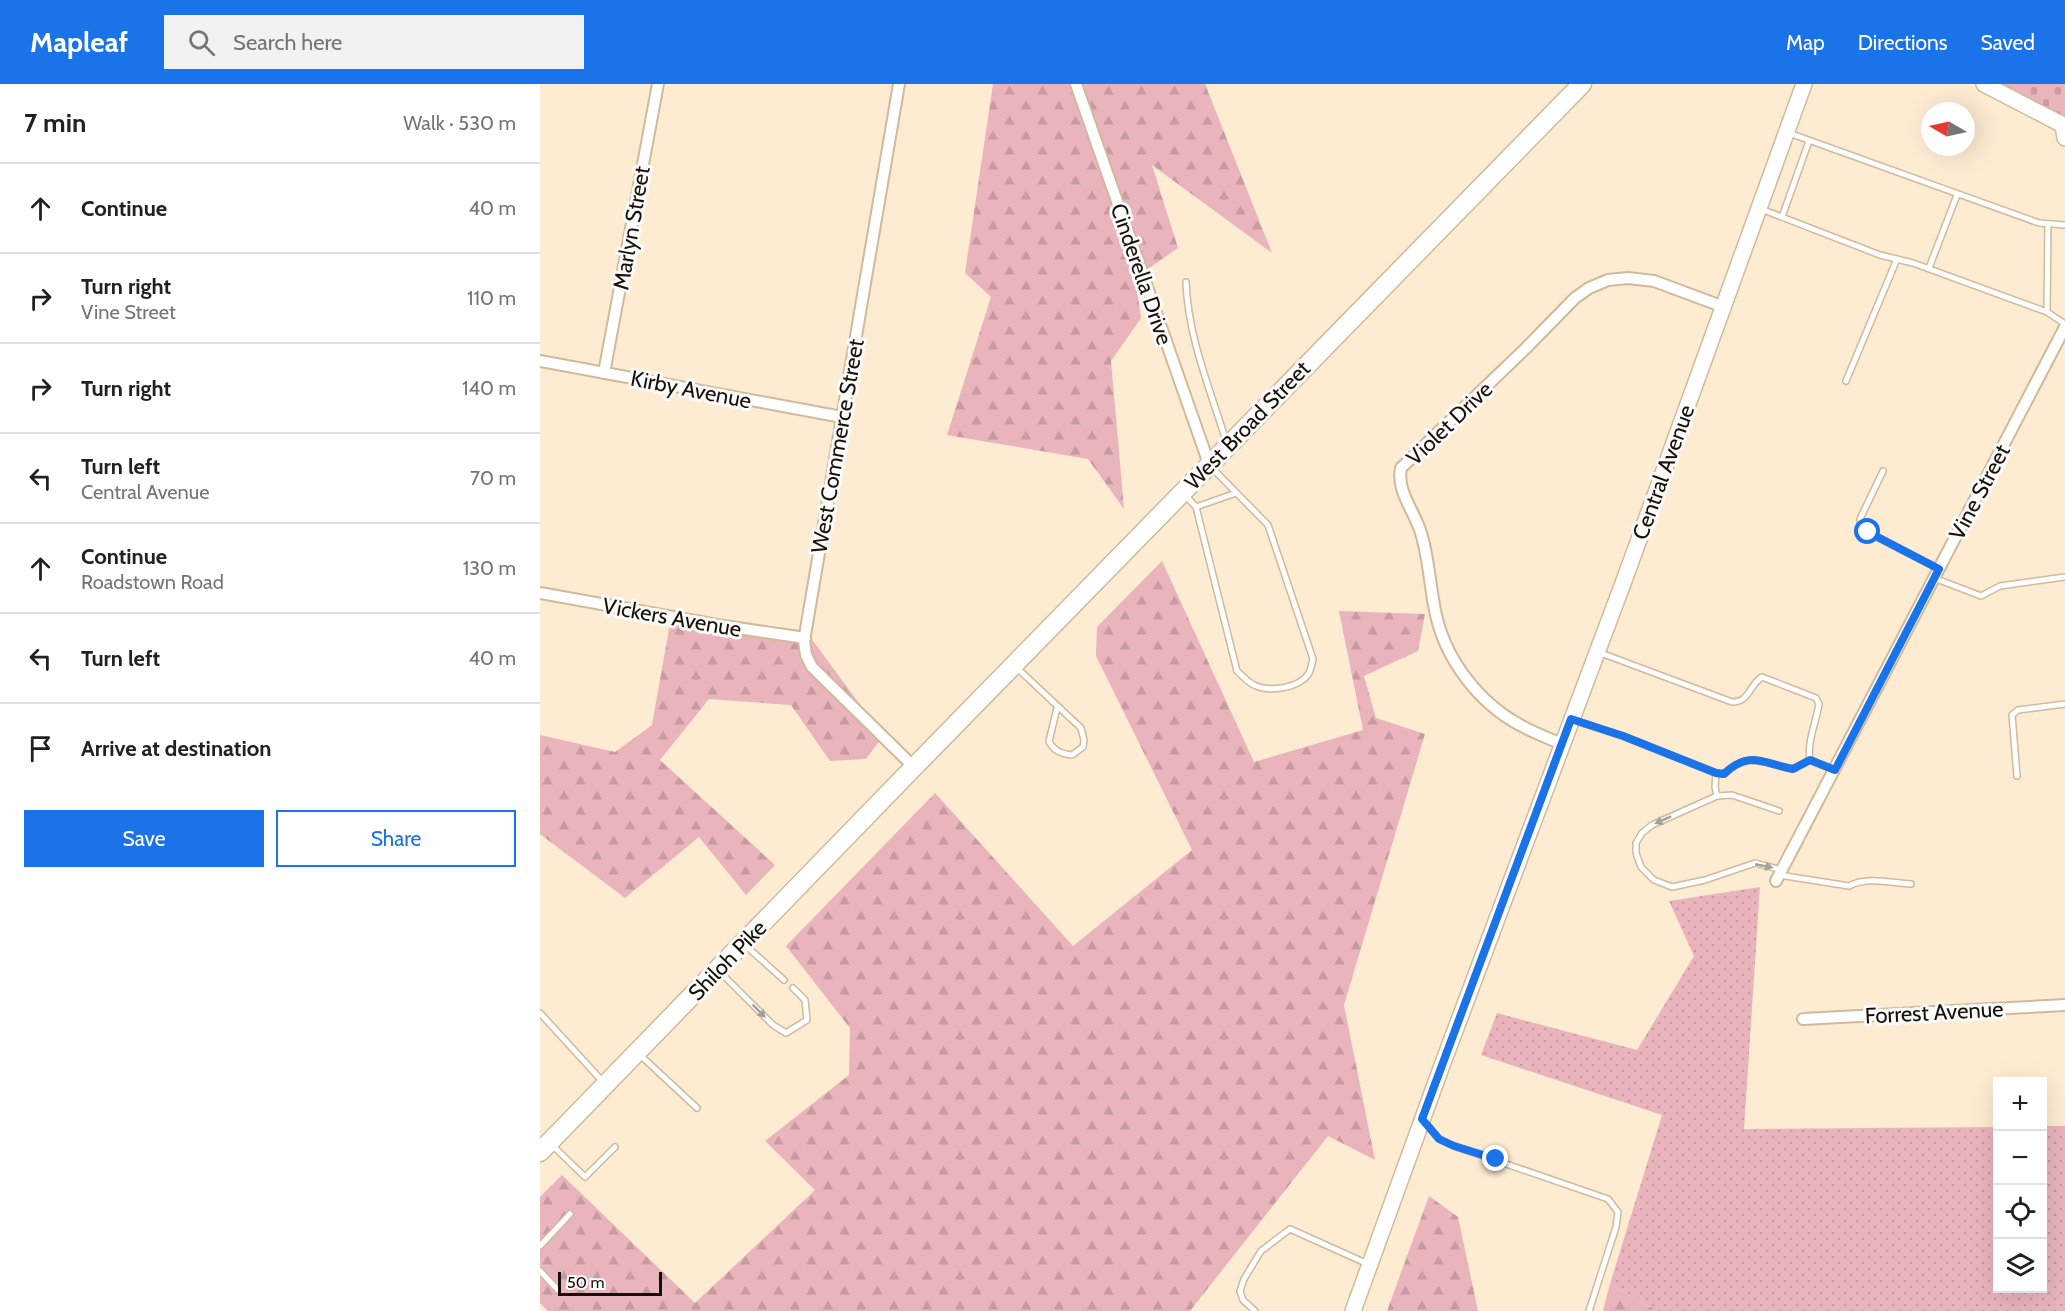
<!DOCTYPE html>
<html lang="en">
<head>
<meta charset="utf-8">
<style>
  body { margin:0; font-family:Cabin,sans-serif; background:#f2f2f2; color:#202124 }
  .controls { position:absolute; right:18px; bottom:18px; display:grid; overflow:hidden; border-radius:0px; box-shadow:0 6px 24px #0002 }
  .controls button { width:54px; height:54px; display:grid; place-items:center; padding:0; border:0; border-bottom:2px solid #e0e0e0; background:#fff; color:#202124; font:30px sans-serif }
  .compass { position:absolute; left:1381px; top:18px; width:54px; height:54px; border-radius:50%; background:#fff; box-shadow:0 6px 24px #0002; rotate:279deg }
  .scale { position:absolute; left:18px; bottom:15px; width:104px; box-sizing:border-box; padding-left:6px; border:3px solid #181006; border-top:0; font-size:16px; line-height:21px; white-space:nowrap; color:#181006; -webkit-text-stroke:4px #fbfbfb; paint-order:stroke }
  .stop { position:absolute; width:18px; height:18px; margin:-14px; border:4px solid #1a73e8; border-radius:50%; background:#fff }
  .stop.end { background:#1a73e8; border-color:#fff; box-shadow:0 2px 6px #0008 }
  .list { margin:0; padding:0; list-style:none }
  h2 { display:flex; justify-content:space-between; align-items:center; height:78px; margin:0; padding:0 24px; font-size:26px }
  h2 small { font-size:20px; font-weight:400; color:#757577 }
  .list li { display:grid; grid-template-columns:39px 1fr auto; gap:18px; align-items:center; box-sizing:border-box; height:90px; padding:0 24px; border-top:2px solid #e0e0e0 }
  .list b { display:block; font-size:22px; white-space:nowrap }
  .list p { margin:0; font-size:20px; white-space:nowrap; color:#757577 }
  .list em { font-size:20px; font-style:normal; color:#757577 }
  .actions { display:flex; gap:12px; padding:18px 24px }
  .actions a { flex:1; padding:14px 0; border:2px solid #1a73e8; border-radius:0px; text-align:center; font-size:21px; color:#1a73e8 }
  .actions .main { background:#1a73e8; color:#fff }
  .icon { flex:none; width:33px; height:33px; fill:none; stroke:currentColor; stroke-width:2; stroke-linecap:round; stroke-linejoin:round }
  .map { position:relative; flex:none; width:1525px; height:1227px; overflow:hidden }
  header { display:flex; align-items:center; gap:36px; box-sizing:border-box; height:84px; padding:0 30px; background:#1a73e8; color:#fff }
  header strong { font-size:28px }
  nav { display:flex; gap:33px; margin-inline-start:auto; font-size:21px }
  .search { width:420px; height:54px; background:#f2f2f2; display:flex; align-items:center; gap:15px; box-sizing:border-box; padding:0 21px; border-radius:0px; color:#757577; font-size:22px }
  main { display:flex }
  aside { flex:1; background:#fff }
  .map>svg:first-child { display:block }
</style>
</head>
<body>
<header>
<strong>Mapleaf</strong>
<div class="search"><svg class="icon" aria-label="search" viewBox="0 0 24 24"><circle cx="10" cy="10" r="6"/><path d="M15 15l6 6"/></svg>Search here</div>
<nav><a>Map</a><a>Directions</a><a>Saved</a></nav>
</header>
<main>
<aside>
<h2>7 min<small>Walk · 530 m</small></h2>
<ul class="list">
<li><svg class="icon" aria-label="ahead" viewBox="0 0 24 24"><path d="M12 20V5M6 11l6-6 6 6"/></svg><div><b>Continue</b></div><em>40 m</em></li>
<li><svg class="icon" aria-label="right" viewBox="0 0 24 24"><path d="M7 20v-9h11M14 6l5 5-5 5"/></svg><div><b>Turn right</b><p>Vine Street</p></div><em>110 m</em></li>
<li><svg class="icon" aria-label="right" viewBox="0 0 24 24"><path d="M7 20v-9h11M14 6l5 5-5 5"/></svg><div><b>Turn right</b></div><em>140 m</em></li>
<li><svg class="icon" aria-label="left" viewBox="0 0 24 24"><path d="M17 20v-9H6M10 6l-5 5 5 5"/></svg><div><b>Turn left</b><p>Central Avenue</p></div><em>70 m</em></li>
<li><svg class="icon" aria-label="ahead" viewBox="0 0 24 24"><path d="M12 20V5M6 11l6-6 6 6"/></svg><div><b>Continue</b><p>Roadstown Road</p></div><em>130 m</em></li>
<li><svg class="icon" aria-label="left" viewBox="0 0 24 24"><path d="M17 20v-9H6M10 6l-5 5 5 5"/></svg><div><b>Turn left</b></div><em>40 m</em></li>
<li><svg class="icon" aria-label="arrive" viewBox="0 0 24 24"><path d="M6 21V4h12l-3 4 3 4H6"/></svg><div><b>Arrive at destination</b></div></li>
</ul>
<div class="actions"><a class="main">Save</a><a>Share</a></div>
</aside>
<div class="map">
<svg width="1525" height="1227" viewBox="0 0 1525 1227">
  <defs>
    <pattern id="grass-dots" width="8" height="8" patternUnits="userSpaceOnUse" patternTransform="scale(1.5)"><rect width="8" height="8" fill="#eab4bd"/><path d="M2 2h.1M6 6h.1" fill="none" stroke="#c89aa1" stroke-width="1.8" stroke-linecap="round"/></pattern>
    <pattern id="forest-firs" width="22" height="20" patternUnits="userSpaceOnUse" patternTransform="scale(1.5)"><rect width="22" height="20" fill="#eab4bd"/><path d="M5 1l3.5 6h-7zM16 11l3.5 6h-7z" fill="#c89aa1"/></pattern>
    <pattern id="cemetery-stones" width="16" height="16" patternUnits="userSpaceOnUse" patternTransform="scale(1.5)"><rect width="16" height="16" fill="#eab4bd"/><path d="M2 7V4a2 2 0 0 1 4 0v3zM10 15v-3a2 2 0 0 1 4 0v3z" fill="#c89aa1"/></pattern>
  </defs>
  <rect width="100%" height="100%" fill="#fdebd2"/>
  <polygon fill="url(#grass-dots)" points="1220,803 1204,1045 1457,1043 1458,1204 1502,1204 1503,1042 1525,1042 1525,1227 1117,1227 1070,1200 1122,1031 941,971 957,929 1097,966 1154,872 1129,817"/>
  <g fill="url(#forest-firs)">
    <polygon points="453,0 665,0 732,169 612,81 638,164 595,194 601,234 571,277 584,425 548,375 407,351 451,213 425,189"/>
    <polygon points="622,477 714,678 823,646 799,527 885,530 878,567 824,592 836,634 885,650 804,921 835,1076 788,1052 650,1227 8,1227 0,1219 0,1113 22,1091 155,1219 275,1106 225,1057 309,991 310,944 246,862 395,709 533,862 652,766 556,572 557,543"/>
    <polygon points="132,528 268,550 343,652 326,675 290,677 251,621 169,615 120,676 235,781 206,811 159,753 85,814 0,750 0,651 75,668 112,641"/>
    <polygon points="889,1112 918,1133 938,1227 847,1227"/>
    <polygon points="1070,1200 1117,1227 1063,1227"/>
  </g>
  <polygon fill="url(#cemetery-stones)" points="1444,0 1525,0 1525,42"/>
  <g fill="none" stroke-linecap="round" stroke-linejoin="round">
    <g stroke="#d0ba9b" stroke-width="8">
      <g id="service">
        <polyline points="1249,49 1499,139 1525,141"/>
        <polyline points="1221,125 1340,171 1373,179 1507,228 1525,240"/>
        <polyline points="1242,133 1269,57"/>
        <polyline points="1389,184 1417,111"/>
        <path d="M646,198C648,253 670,305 686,357"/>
        <polyline points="1507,228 1508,140"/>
        <polyline points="1306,297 1357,175"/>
        <polyline points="1343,387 1320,435 1321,443 1327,448 1399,485"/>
        <path d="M645,411L656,423L697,587C703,592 708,599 716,602C731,608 760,604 769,589C771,585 772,579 773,575L728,441L671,383"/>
        <polyline points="656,423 696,409"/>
        <polyline points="1394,494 1441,512 1460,502 1525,493"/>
        <path d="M1058,568L1192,618C1210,618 1209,601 1222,593L1276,614L1279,620C1276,639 1267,657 1270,676"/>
        <path d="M477,584L541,644L544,656L543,663L532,671C522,670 513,667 509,657L517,624"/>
        <path d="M1033,636L1083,652L1176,689L1184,690C1210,666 1223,680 1253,685L1270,676L1295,686"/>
        <polyline points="1176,689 1175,703 1177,712"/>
        <polyline points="1477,692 1472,631 1478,626 1525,620"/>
        <polyline points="1239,727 1192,711 1177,712 1112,741 1102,749 1096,759 1096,769 1101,783 1114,796 1132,803 1165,796 1215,779 1242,786"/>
        <path d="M1239,791L1309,802C1327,792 1351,799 1371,800"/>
        <polyline points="205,861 244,896"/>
        <polyline points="179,887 233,941 246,949 267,936 265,916 253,904"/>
        <polyline points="0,929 64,999"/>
        <polyline points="99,970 157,1024"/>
        <polyline points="885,1038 899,1055 914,1062 1068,1115 1078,1128 1076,1143 1049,1227"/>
        <polyline points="11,1060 45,1093 75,1063"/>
        <polyline points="0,1162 30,1130"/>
        <polyline points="0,1187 18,1206"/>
        <polyline points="715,1227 703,1216 700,1207 704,1195 721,1167 750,1145 828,1180"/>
      </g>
    </g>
    <g stroke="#d0ba9b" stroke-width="14">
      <g id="minor">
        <polyline points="359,0 264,557 266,571 272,583 374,683"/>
        <polyline points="536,0 669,380"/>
        <polyline points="0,277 302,333"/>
        <polyline points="64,289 118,0"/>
        <polyline points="0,509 177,541 265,554"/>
        <path d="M1022,660C1008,654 994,649 980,641C939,619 906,576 896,531C890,505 889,474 881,449C875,428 856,407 861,384L985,265L1035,214L1049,204L1068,196L1088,194L1114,197L1184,223"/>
        <polyline points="1236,797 1525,243"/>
        <polyline points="1263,935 1525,921"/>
      </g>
    </g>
    <g stroke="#d0ba9b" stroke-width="18">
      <g id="secondary">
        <polyline points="1444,0 1523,41 1525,54"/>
        <polyline points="813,1227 901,984 1085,494 1264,0"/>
      </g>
    </g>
    <g stroke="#d0ba9b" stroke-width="21">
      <polyline id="trunk" points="0,1068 374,683 1042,0"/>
    </g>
    <use href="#service" stroke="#fff" stroke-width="5"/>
    <use href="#minor" stroke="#fff" stroke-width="10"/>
    <use href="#secondary" stroke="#fff" stroke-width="15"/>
    <use href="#trunk" stroke="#fff" stroke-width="18"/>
  </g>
  <defs><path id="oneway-solid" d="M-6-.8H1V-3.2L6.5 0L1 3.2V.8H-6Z" transform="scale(1.5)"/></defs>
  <g fill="#a39f9b">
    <use href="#oneway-solid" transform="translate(1123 736) rotate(156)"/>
    <use href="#oneway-solid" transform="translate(1224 782) rotate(11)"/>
    <use href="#oneway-solid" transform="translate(219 927) rotate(45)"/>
  </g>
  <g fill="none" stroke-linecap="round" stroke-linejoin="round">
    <path stroke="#1a73e8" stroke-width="8" d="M956,1075L914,1062L899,1055L882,1035L1031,635L1083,652L1176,689L1184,690C1210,665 1224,680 1253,685L1270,676L1295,686L1399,485L1328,448"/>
  </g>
  <g text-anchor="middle" stroke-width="6" stroke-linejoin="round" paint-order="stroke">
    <g font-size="22" fill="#181006" stroke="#fbfbfb">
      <text transform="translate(91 144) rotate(-80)" y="8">Marlyn Street</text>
      <text transform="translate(602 190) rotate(71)" y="8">Cinderella Drive</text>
      <text transform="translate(151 305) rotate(11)" y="8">Kirby Avenue</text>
      <text transform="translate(909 339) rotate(-44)" y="8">Violet Drive</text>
      <text transform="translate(707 341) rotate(-46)" y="8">West Broad Street</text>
      <text transform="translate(297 362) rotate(-80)" y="8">West Commerce Street</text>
      <text transform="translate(1123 388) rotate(-70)" y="8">Central Avenue</text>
      <text transform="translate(1439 408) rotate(-62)" y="8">Vine Street</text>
      <text transform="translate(132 533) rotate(10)" y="8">Vickers Avenue</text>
      <text transform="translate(187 876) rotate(-46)" y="8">Shiloh Pike</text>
      <text transform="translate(1394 928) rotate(-3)" y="8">Forrest Avenue</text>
    </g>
  </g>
</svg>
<div class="controls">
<button>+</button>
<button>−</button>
<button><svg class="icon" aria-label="locate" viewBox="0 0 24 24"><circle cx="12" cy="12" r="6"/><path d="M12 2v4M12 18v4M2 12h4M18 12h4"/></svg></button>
<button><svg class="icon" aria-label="layers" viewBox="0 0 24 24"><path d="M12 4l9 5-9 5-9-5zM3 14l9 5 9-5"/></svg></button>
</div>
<svg class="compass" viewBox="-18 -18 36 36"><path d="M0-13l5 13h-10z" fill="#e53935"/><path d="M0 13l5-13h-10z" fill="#757577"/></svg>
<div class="scale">50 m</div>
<div class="stop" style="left:1328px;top:448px"></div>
<div class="stop end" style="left:956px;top:1075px"></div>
</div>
</main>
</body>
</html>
